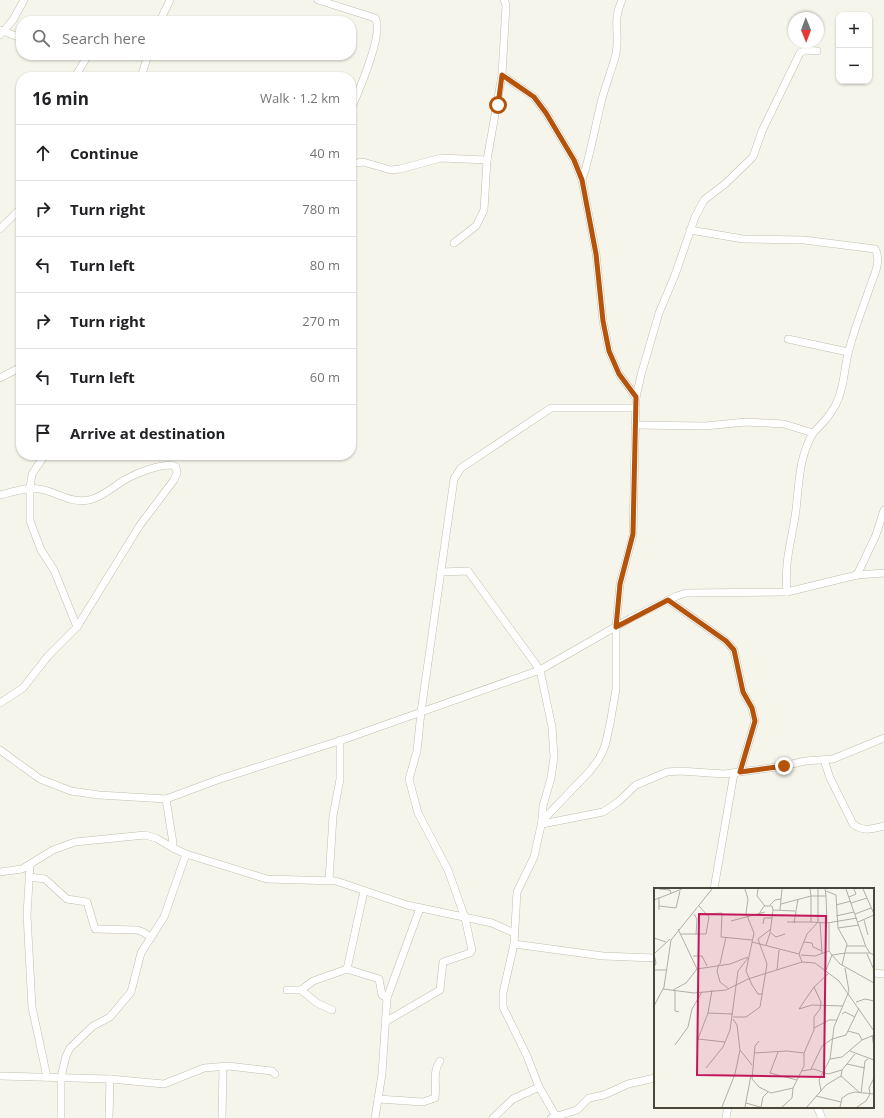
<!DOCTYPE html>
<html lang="en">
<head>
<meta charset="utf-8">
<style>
  body { margin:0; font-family:"Open Sans",sans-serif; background:#f6f6f6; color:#202124 }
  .controls { position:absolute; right:12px; top:12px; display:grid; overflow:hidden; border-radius:8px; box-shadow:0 1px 3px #0004 }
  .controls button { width:36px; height:36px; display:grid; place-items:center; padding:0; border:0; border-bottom:1px solid #e0e0e0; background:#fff; color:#202124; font:20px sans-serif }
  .compass { position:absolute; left:788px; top:12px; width:36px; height:36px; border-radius:50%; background:#fff; box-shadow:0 1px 3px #0004; rotate:179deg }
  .stop { position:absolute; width:12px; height:12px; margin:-9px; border:3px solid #b45309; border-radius:50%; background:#fff }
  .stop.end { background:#b45309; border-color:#fff; box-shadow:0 1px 4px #0008 }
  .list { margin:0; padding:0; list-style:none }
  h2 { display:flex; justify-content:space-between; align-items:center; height:52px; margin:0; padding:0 16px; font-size:17px }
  h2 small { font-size:13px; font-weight:400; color:#757577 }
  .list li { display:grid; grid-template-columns:26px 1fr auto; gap:12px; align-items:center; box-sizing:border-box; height:56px; padding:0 16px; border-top:1px solid #e0e0e0 }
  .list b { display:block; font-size:15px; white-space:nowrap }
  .list em { font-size:13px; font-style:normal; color:#757577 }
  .icon { flex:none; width:22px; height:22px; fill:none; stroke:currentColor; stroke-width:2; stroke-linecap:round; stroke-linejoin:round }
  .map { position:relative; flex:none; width:884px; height:1118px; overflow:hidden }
  .search { position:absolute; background:#fff; box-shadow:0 1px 3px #0004; left:16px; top:16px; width:340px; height:44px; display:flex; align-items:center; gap:10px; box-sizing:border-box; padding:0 14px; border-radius:16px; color:#757577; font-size:15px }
  .panel { position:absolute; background:#fff; box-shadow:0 1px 3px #0004; left:16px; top:72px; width:340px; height:388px; border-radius:16px }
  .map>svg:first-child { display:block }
</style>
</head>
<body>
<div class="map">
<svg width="884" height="1118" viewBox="0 0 884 1118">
  <rect width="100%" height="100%" fill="#f6f5ec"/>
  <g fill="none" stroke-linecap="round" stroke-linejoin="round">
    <g stroke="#c1beaf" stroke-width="8">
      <g id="minor">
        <path d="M318,0L375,18C385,31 358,93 351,109"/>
        <polyline points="160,21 170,0"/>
        <polyline points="0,30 21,38"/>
        <polyline points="0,35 13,20 24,0"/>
        <polyline points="502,75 534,97 546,113 574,160 582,180 596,253 603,321 609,351 619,374 636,397"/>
        <polyline points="75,77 88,55"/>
        <polyline points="141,77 148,55"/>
        <polyline points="351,164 363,162 391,170 400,169 441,158 487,160"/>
        <path d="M582,180C591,153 595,126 602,99C606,84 612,69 616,54C620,34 612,20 622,0"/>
        <polyline points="0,229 21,208"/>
        <path d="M690,230L743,239L804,240L875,249C881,258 876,272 872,281C864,305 854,329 848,354C844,370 844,389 836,404C830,416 822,424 813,433"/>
        <polyline points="454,243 476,226 484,210 487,160 502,75 506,5 504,0"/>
        <polyline points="788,339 848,352"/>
        <polyline points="0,378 21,367"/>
        <path d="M635,425L705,426L746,422L784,424L813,433C799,457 799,483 796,510C792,540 784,560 787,592"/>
        <polyline points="45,455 32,474 30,488 30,521 41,550 54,570 77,627"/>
        <path d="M0,495C12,492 26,487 39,489C56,491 70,504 89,500C103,497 114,486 126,479C139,472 158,465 172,465L176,467L177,473L174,480L140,525L77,627L48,656L23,688L0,703"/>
        <polyline points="441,572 468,571 540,670 552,727 554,757 551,778 543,806 542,821 534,857 517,892 514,944 503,993 503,1007 527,1056 539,1087 557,1118"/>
        <polyline points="857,575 876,535 884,510"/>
        <polyline points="668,600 726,641 734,650 743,692 752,708 755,721 740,772"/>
        <polyline points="0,750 40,779 71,791 99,795 166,799 220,779 345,739 540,670 631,618 677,596 686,593 787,592 857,575 884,573"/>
        <path d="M824,760L830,778L853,824C863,832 872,829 884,826"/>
        <polyline points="166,799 173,843 173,848 186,854 267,879 336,881 407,905 492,923 514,933"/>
        <polyline points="542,821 589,772 599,759 605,746 610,724 616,689 616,627 620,584 633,535 636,397 641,375 659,313 675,275 695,217 704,200 725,184 753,157 762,131 800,53 806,50 817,51"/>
        <polyline points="542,824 603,812 618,802 636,785 667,772 680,771 724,774 784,766 805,761 833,759 884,738"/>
        <polyline points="30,865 27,915 32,1007 47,1077"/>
        <polyline points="0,872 22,869 53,850 75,842 145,835 156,838 173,848"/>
        <polyline points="29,877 45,879 67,899 87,902 95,929 137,930 143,932 150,937"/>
        <polyline points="329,880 333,816 340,779 340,740"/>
        <polyline points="714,889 734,773"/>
        <polyline points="514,944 603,956 655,958"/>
        <polyline points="347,969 364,891"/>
        <polyline points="873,973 884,974"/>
        <polyline points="287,990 301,990 313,981 347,969 379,979 382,995 387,998"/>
        <polyline points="301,990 317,1003 332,1010"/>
        <polyline points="385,1022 440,990 443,962 470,953 472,950 465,918 448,870 418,813 409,779 417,751 421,712 454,479 461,468 551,408 636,408"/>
        <polyline points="0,1076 110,1079 109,1118"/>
        <polyline points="110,1079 164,1084 204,1068 228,1066 272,1071 275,1074"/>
        <path d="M378,1099L423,1102L435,1098C437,1085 432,1072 440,1061"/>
        <polyline points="817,1107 822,1118"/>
        <polyline points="61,1118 61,1077 66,1056 70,1048 93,1026 110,1017 131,992 141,953 164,917 186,854"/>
        <polyline points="222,1118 223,1067"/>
        <polyline points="375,1118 382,1074 387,998 420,908"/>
        <polyline points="493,1118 513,1099 539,1087"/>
        <polyline points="551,1118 577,1110 589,1098 604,1095 628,1084 655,1078"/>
        <polyline points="726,1118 728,1107"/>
      </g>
    </g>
    <use href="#minor" stroke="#fff" stroke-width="7"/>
  </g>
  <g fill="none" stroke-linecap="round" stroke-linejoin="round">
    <polyline stroke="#b45309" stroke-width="5" points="498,105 502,75 534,97 546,113 574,160 582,180 596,254 603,321 609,351 619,374 636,397 633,534 620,584 616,627 668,600 726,641 734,650 743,692 752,708 755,721 740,772 784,766"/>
  </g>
  <g transform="translate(654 888)">
    <rect width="220" height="220" fill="#f6f5ec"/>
    <path fill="none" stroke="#b1afa5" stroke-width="1" d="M5,1L16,2L17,6M91,1L94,11L92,25L100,45L92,83L98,97L104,106H108M104,1L103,8L111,18M164,1V8H172L171,1M192,1L212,59L216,65L220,67M172,3L182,7L184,40L205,37M157,8V34L173,35M172,8L173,35L203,30M195,9L202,6L200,1M213,10L220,26M0,12L28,1M197,15L213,10L209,1M127,16L157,8M116,17L121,12L127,11M182,17L197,13M5,18L22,20L26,3M5,22V9M126,22L128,1M40,26L43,31L42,47M54,26L68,25L67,49L98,52M105,26L110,18H118L119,22M201,26L217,20M182,28L200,24M210,32L214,47M77,33L111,24M133,34H157M166,34L168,65M204,34L220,27M140,35L144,11M175,35V63L178,67L192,65H216M109,36L110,30H118M184,40L193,56L188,77M24,41L43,81M117,45L122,49L131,46M27,46H52L55,29L45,18M0,50L12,54M98,54L145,66L148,74M150,54L158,55L159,59L168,63M112,57L116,45L119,22L141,23M192,58H211M0,66L16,51M145,66L153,46L164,34V8H157L156,1M213,66L220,82M147,67L161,68L175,63M39,68H48L53,78M65,76L63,83L66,94L75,101M66,76L72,49M0,79L2,75L0,66M0,82H13M123,82L125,62M172,82L178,67L186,76L220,95M9,101L40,105L72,102L94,91L148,74L161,75L185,93L220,143M19,102L32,95L43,81L76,76L94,69M58,102L54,125L79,126M21,103V123L25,124M202,114L211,111L220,113M0,118L10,99L17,52L58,1M145,121L160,99L175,85M145,121L158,117L189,118M54,125L44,151L71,154M188,126L191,124L201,129M79,129H92L106,119L113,76L104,51L117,41M79,131L83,137L86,162L98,177M160,140L175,132H183M194,143L205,146L208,152M218,147L220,159M178,151L192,147L205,120M105,153L101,158L98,191L105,199L117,205L139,200M21,157L34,139L38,121L48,104M196,163L220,172M124,164L116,185L143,192M100,165L133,163L150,165M201,166L188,182L187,188L206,205M176,171L188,169L208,152L220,147M193,176L211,180M52,180L69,159L76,142L84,83L94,70M157,181L168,158L178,151M148,183L160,181L174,186L188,182M167,203L165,192L176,171L180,139L195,103L191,80M207,205L211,173L214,171M216,206L215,200L220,190M162,208L187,214M92,215L106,219M68,219L81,186L86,162M91,219L97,187M107,219L109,209L114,204M128,219L138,210L139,200L150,178V165L160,142V129L166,121L167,114L160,99M153,219L172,197L187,188M186,219L188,210L194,206L201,204L220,206M203,219L212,213L216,206"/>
    <path fill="#c2185b" fill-opacity="0.15" stroke="#c2185b" stroke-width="2" d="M45,26L172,28L170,189L43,187Z"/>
    <rect width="220" height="220" fill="none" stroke="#4a473a" stroke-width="2"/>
  </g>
</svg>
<div class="controls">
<button>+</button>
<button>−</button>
</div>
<svg class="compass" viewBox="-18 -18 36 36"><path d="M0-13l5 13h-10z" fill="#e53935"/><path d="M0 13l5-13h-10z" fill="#757577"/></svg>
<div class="stop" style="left:498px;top:105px"></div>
<div class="stop end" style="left:784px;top:766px"></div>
<div class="search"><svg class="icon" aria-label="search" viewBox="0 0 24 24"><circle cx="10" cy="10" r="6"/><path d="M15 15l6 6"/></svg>Search here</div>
<section class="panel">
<h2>16 min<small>Walk · 1.2 km</small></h2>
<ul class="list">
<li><svg class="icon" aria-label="ahead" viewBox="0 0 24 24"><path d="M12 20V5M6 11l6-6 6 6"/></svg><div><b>Continue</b></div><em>40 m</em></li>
<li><svg class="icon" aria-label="right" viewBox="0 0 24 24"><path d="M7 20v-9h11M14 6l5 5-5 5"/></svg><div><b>Turn right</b></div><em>780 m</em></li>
<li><svg class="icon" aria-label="left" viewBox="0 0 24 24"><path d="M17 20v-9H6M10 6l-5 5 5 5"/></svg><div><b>Turn left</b></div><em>80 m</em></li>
<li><svg class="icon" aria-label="right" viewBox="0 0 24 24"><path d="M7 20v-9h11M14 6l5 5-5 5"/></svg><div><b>Turn right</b></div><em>270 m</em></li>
<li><svg class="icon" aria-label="left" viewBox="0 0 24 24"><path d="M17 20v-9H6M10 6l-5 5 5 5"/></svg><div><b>Turn left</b></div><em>60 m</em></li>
<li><svg class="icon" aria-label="arrive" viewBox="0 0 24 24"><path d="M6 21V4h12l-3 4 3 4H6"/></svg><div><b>Arrive at destination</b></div></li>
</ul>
</section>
</div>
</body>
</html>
